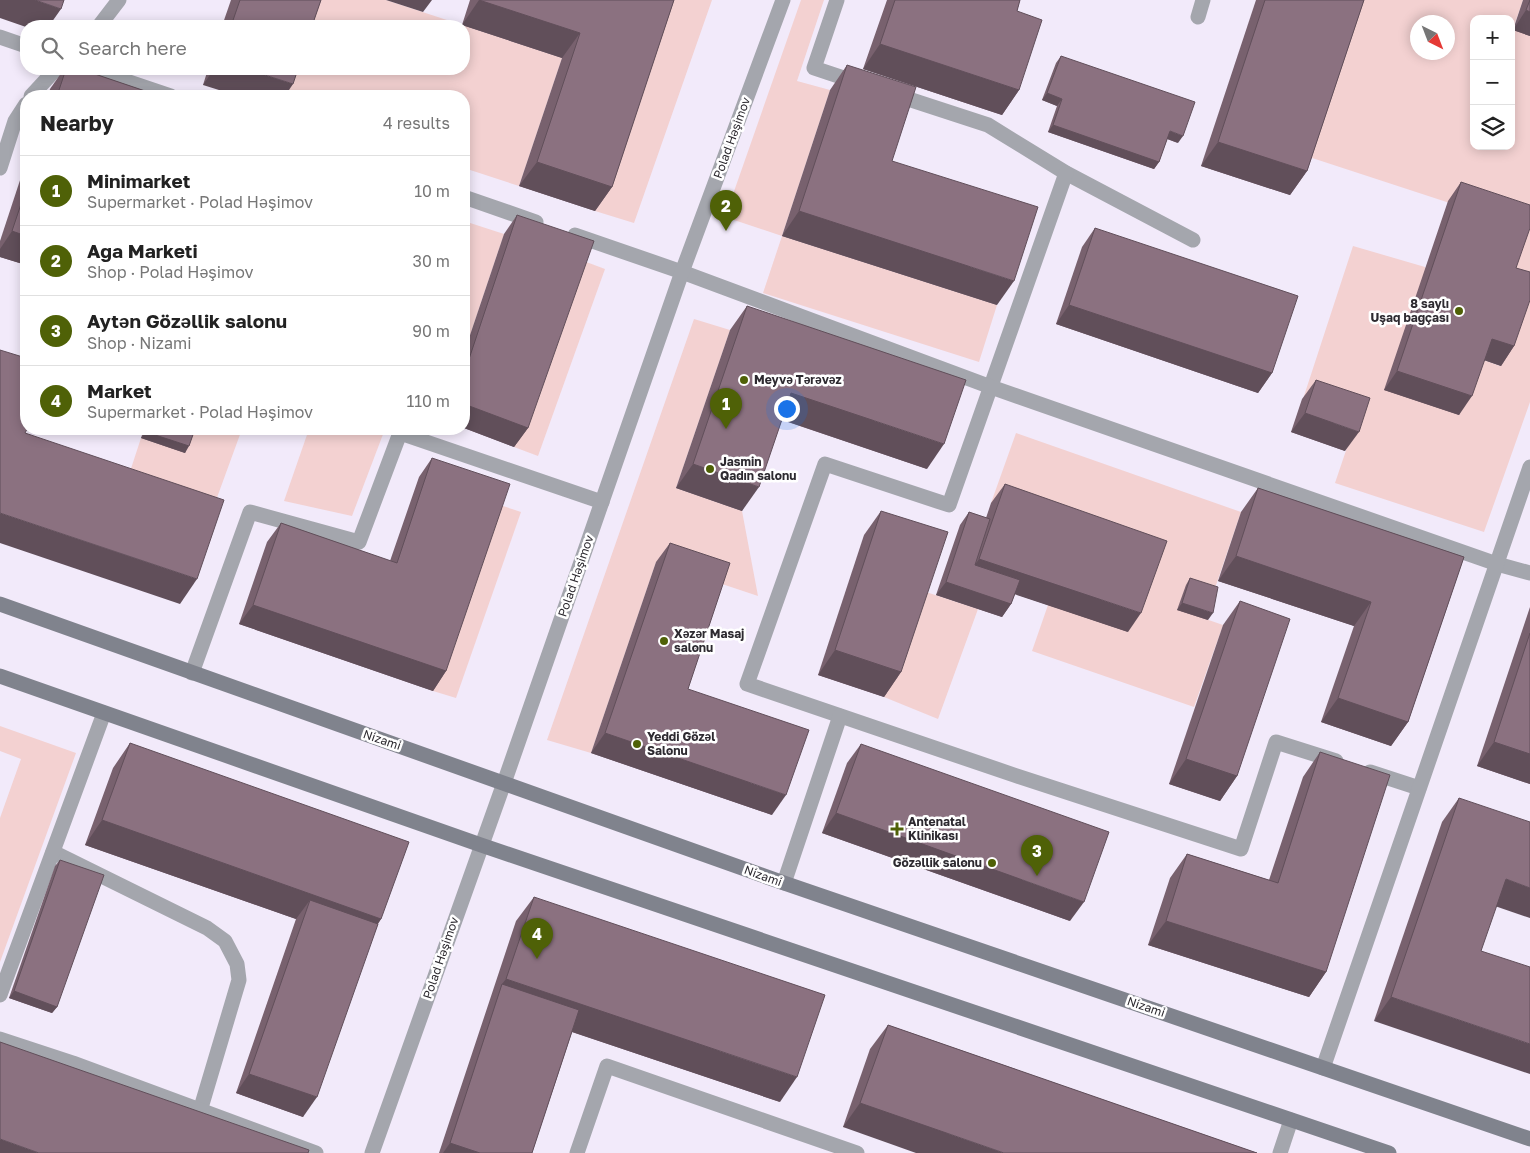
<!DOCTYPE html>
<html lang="en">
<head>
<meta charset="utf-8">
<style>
  body { margin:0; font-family:"Golos Text",sans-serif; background:#f2f2f2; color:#222 }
  .controls { position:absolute; right:15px; top:15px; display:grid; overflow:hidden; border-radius:10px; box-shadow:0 2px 12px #0003 }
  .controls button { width:45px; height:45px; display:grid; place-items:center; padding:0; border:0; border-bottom:1px solid #e0e0e0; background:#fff; color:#222; font:25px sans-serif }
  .compass { position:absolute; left:1410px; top:15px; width:45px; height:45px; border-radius:50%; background:#fff; box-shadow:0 2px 12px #0003; rotate:138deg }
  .you { position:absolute; left:786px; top:408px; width:18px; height:18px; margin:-12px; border:4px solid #fff; border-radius:50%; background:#1a73e8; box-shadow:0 0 0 8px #1a73e833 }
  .badge { display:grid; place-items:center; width:32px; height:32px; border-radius:50%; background:#4f6107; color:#fff; font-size:16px; font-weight:700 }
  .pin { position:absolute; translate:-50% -41px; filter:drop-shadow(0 1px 2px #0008) }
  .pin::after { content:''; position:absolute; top:26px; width:18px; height:15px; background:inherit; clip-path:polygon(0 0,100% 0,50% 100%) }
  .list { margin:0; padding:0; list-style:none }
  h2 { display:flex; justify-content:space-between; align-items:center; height:65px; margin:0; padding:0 20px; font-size:21px }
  h2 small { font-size:16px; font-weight:400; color:#767676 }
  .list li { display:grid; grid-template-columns:32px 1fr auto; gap:15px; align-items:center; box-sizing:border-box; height:70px; padding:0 20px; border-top:1px solid #e0e0e0 }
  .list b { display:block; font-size:19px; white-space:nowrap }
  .list p { margin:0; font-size:16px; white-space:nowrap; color:#767676 }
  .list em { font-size:16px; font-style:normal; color:#767676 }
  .icon { flex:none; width:28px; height:28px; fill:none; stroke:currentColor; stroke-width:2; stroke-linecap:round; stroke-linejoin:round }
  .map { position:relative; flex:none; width:1530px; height:1153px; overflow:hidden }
  .search { position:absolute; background:#fff; box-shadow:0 2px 12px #0003; left:20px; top:20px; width:450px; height:55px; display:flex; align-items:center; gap:12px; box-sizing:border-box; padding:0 18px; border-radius:20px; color:#767676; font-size:19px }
  .panel { position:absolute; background:#fff; box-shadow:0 2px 12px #0003; left:20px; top:90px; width:450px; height:345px; border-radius:20px }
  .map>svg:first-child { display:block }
</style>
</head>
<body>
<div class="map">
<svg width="1530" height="1153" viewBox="0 0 1530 1153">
  <rect width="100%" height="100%" fill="#f2eafa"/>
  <g fill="#f3d1d1" fill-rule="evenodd">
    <polygon points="312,0 386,0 562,58 519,186 464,168 464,96 280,96 289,69 464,69 464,26 303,26"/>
    <polygon points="638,0 712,0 634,223 595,211 663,9"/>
    <polygon points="801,0 824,0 797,81 830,90 782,236 997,305 979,362 763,293 782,236 725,217"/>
    <path d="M1355,0H1523L1513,29L1530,36V402L1484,532L1335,483L1357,418L1303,399L1353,246L1425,267L1478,358L1500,366L1503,287L1523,227L1303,155ZM1474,19H1511V146H1474ZM1418,22H1448V52H1418Z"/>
    <polygon points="464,221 504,234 464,353"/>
    <polygon points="581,260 605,269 538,456 514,447"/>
    <polygon points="694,319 730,330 676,488 742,511 758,596 656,562 591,753 547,740"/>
    <polygon points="193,429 242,429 207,525 122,496 141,438 184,452"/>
    <polygon points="309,429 385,429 352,516 284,501"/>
    <polygon points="1016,433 1241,512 1213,594 1177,609 1223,625 1194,707 1032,651 1048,605 991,503"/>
    <polygon points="497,504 521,512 456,698 433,691"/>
    <polygon points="920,590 978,609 938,719 884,697"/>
    <polygon points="0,726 76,753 0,962 0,818 21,759 0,751"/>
  </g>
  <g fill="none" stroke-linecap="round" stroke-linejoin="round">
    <g stroke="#a4a6ad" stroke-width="15">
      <polyline points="837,0 814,68 859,83"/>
      <polyline points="1198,17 1203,0"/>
      <polyline points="99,26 119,0"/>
      <polyline points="0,37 26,46"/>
      <polyline points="91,69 171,96"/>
      <polyline points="893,94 988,125 1066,173 1193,240"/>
      <polyline points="31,96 56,69"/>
      <polyline points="0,168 15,121 26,104"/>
      <polyline points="1066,173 949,505 825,464 747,684 1014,775 1241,849 1276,742 1336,761"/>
      <polyline points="464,197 536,222"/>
      <polyline points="575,235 682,272 991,387 1497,564 1530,573"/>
      <polyline points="192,673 250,512 359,542 400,433 602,502"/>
      <polyline points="1370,772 1419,788"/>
      <polyline points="53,852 207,928 225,941 237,964 239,980 200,1111"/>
      <polyline points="784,883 840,716"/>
      <polyline points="0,995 104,713"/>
      <polyline points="0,1039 73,1063 316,1153"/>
      <polyline points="1323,1068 1530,467"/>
      <polyline points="577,1153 607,1066 857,1153"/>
      <polyline points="1280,1153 1291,1120"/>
    </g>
    <polyline stroke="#a4a6ad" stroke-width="15" points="372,1153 504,783 682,272 783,0"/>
    <g stroke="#80838d" stroke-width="15">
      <polyline points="0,604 784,883 1530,1139"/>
      <polyline points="0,676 481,845 1389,1153"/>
    </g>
  </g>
  <g fill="#78616e">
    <polygon points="231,0 321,0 312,26 222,26"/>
    <polygon points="470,0 674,0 612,187 595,211 519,186 562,58 462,25"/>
    <polygon points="887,0 1020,0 1017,11 1019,90 1002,115 863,69"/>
    <polygon points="1256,0 1364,0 1307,171 1290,195 1201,166"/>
    <polygon points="1523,0 1530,0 1530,36 1513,30"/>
    <polygon points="1061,56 1178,143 1167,139 1159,162 1154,169 1048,132 1057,106 1042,100 1056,63"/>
    <polygon points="847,65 892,161 997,305 782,236 830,90"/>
    <polygon points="64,69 80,69 160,96 48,96 50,89"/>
    <polygon points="208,69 298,69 203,85"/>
    <polygon points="26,162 26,265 0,257 0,241"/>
    <polygon points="1461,182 1516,268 1514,346 1501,366 1484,360 1459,415 1384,390 1448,201"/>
    <polygon points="517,215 528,428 514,447 464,428 464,353 504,234"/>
    <polygon points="1095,228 1272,373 1258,393 1056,324 1082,247"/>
    <polygon points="747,306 927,469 782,420 742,511 676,488 730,330"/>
    <polygon points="1316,380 1345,451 1291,432 1302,399"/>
    <polygon points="144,429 195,429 185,453 141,438"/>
    <polygon points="432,458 446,671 433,691 239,624 267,542 281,523 390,561 419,477"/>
    <polygon points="1005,484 1128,632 1015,594 1011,604 1002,617 936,595 960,525 969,512 986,518 991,503"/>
    <polygon points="1258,488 1464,557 1408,722 1391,746 1321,722 1354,626 1218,581 1241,512"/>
    <polygon points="881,511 901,672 884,697 818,675 864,535"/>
    <polygon points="670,543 688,689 772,815 591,753 656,562"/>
    <polygon points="1190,578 1208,620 1177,610 1186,585"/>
    <polygon points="1240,601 1237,776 1220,801 1169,784 1223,625"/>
    <polygon points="1530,607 1530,784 1477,766"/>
    <polygon points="130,743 381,919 378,924 303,1117 236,1093 296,919 85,845 113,768"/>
    <polygon points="861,744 1070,921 822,833 847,763"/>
    <polygon points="1320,752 1326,972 1309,997 1148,945 1170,878 1187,854 1269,880 1303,777"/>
    <polygon points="1459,798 1496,907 1374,1021 1442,822"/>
    <polygon points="60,860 57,1007 52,1013 9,998 55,866"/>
    <polygon points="534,897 780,1102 572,1032 532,1153 439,1153 516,921"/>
    <polygon points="888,1025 1257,1153 843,1127 870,1049"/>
  </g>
  <g fill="#614f5a">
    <polygon points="0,0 35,0 61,9 49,26 26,26 26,27 0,18"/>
    <polygon points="386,0 432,0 423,12"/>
    <polygon points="479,0 580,33 562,58 462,25"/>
    <polygon points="1526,10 1530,12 1530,36 1513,30"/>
    <polygon points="880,44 1019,90 1002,115 863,69"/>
    <polygon points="214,69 246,69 293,84 285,96 238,96 203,85"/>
    <polygon points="1047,93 1062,99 1057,106 1042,100"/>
    <polygon points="1053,125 1159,162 1154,169 1048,132"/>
    <polygon points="1170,131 1183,136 1178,143 1165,138"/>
    <polygon points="1218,142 1307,171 1290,195 1201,166"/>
    <polygon points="537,162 612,187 595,211 519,186"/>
    <polygon points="799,211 1014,281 997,305 782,236"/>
    <polygon points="12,231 26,236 26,265 0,257 0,249"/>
    <polygon points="1069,305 1272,373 1258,393 1056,324"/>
    <polygon points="1492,339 1514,346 1501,366 1478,358"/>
    <polygon points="1397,371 1472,396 1459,415 1384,390"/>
    <polygon points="791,393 944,444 927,469 774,417"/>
    <polygon points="464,404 528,428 514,447 464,428"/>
    <polygon points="1305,413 1359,432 1345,451 1291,432"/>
    <polygon points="146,432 189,446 185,453 141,438"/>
    <polygon points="693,464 759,487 742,511 676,488"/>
    <polygon points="0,513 197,579 180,604 0,543"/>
    <polygon points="1236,556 1371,602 1354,626 1218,581"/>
    <polygon points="979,559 1141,613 1128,632 966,578"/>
    <polygon points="946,582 1011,604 1002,617 936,595"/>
    <polygon points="1182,603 1213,613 1208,620 1177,610"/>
    <polygon points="253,605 446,671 433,691 239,624"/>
    <polygon points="835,650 901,672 884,697 818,675"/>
    <polygon points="1338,698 1408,722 1391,746 1321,722"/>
    <polygon points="605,733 786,795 772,815 591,753"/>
    <polygon points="1494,742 1530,754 1530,784 1477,766"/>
    <polygon points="1186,759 1237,776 1220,801 1169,784"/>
    <polygon points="836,813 1084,902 1070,921 822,833"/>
    <polygon points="102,820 381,919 364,943 310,900 296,919 85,845"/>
    <polygon points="1506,879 1530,888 1530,918 1489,904"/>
    <polygon points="1166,921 1326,972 1309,997 1148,945"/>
    <polygon points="506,979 797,1077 780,1102 495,1006 502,984"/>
    <polygon points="14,991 57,1007 52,1013 9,998"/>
    <polygon points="1391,997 1530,1044 1530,1074 1374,1021"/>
    <polygon points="249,1074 317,1097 303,1117 236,1093"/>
    <polygon points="860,1103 1004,1153 916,1153 843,1127"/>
    <polygon points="0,1139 39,1153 0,1153"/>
    <polygon points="450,1143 480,1153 443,1153"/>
  </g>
  <g fill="#8b7180" stroke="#614f5a">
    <polygon points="35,0 64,0 61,9"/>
    <polygon points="240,0 321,0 312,26 231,26"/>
    <polygon points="479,0 674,0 612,187 537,162 580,33"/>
    <polygon points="895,0 1020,0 1017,11 1042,20 1019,90 880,44"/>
    <polygon points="1265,0 1364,0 1307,171 1218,142"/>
    <polygon points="1530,0 1530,12 1526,10"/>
    <polygon points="1061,56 1195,102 1183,136 1170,131 1159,162 1053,125 1062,99 1047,93"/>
    <polygon points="847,65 916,87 892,161 1038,207 1014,281 799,211"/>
    <polygon points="66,69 80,69 160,96 57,96"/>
    <polygon points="246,69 298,69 293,84"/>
    <polygon points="1461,182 1530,205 1530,228 1516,268 1530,272 1530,300 1514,346 1492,339 1472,396 1397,371"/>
    <polygon points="26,189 26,236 12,231"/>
    <polygon points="517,215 594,241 528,428 464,404 464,374"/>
    <polygon points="1095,228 1298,296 1272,373 1069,305"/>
    <polygon points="747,306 966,380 944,444 791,393 759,487 693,464"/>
    <polygon points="0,350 26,358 27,429 25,433 224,500 197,579 0,513"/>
    <polygon points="1316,380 1370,398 1359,432 1305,413"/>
    <polygon points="146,429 195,429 189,446 146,432"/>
    <polygon points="432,458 510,484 446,671 253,605 281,523 397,563"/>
    <polygon points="1005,484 1167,541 1141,613 979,559"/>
    <polygon points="1258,488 1464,557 1408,722 1338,698 1371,602 1236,556"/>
    <polygon points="881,511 948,532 901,672 835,650"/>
    <polygon points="969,512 990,519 975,565 1020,580 1011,604 946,582"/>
    <polygon points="670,543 730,563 688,689 809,730 786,795 605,733"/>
    <polygon points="1190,578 1218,587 1213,613 1182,603"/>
    <polygon points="1240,601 1290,619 1237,776 1186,759"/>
    <polygon points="1530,633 1530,754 1494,742"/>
    <polygon points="130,743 409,842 381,919 102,820"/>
    <polygon points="861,744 1109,832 1084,902 836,813"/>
    <polygon points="1320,752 1390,775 1326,972 1166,921 1187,854 1278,883"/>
    <polygon points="1459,798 1530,822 1530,888 1506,879 1481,951 1530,967 1530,1044 1391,997"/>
    <polygon points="60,860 104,875 57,1007 14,991"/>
    <polygon points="534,897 825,995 797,1077 506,979"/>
    <polygon points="310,900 378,924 317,1097 249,1074"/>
    <polygon points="502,984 579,1010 532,1153 480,1153 450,1143"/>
    <polygon points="888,1025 1257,1153 1004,1153 860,1103"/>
    <polygon points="0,1042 309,1150 308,1153 39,1153 0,1139"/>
  </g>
  <g fill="#4f6107" stroke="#fff" stroke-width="2">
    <circle cx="1459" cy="311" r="5"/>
    <circle cx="744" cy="380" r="5"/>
    <circle cx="710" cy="469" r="5"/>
    <circle cx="664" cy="641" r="5"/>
    <circle cx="637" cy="744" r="5"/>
    <path d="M894.5 821.5h5v5h5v5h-5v5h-5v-5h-5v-5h5z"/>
    <circle cx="992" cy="863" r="5"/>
  </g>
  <g text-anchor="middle" stroke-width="5" stroke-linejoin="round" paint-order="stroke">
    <g font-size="12" fill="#2d2a30" stroke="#fff">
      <text transform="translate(732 138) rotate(-70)" y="4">Polad Həşimov</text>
      <text transform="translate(576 576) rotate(-71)" y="4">Polad Həşimov</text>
      <text transform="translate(382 740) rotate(19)" y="4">Nizami</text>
      <text transform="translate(763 876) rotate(20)" y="4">Nizami</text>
      <text transform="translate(441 958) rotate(-71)" y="4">Polad Həşimov</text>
      <text transform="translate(1146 1007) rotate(19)" y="4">Nizami</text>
    </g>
    <g font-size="12" font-weight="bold" fill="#2d2a30" stroke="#fff" text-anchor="start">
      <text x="1449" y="308" text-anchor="end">8 saylı<tspan x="1449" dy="14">Uşaq bağçası</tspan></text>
      <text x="754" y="384">Meyvə Tərəvəz</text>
      <text x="720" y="466">Jasmin<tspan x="720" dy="14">Qadın salonu</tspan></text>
      <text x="674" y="638">Xəzər Masaj<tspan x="674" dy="14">salonu</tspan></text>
      <text x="647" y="741">Yeddi Gözəl<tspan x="647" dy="14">Salonu</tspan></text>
      <text x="908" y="826">Antenatal<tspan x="908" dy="14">Klinikası</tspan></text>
      <text x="982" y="867" text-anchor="end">Gözəllik salonu</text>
    </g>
  </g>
</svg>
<div class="controls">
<button>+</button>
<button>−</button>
<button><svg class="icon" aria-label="layers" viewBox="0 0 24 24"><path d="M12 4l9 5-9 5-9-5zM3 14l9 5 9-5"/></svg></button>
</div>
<svg class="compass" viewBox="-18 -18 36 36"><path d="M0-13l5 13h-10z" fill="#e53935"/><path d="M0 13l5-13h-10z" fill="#767676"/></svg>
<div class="you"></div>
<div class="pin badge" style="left:726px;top:429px">1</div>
<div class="pin badge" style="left:726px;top:231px">2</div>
<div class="pin badge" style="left:1037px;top:876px">3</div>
<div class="pin badge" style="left:537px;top:959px">4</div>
<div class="search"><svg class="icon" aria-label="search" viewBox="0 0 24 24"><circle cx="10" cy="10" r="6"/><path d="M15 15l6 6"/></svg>Search here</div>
<section class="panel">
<h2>Nearby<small>4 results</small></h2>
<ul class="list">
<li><span class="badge">1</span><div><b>Minimarket</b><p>Supermarket · Polad Həşimov</p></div><em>10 m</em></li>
<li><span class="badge">2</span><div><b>Ağa Marketi</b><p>Shop · Polad Həşimov</p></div><em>30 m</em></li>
<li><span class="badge">3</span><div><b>Aytən Gözəllik salonu</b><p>Shop · Nizami</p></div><em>90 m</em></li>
<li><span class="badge">4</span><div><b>Market</b><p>Supermarket · Polad Həşimov</p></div><em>110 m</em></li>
</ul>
</section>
</div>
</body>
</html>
